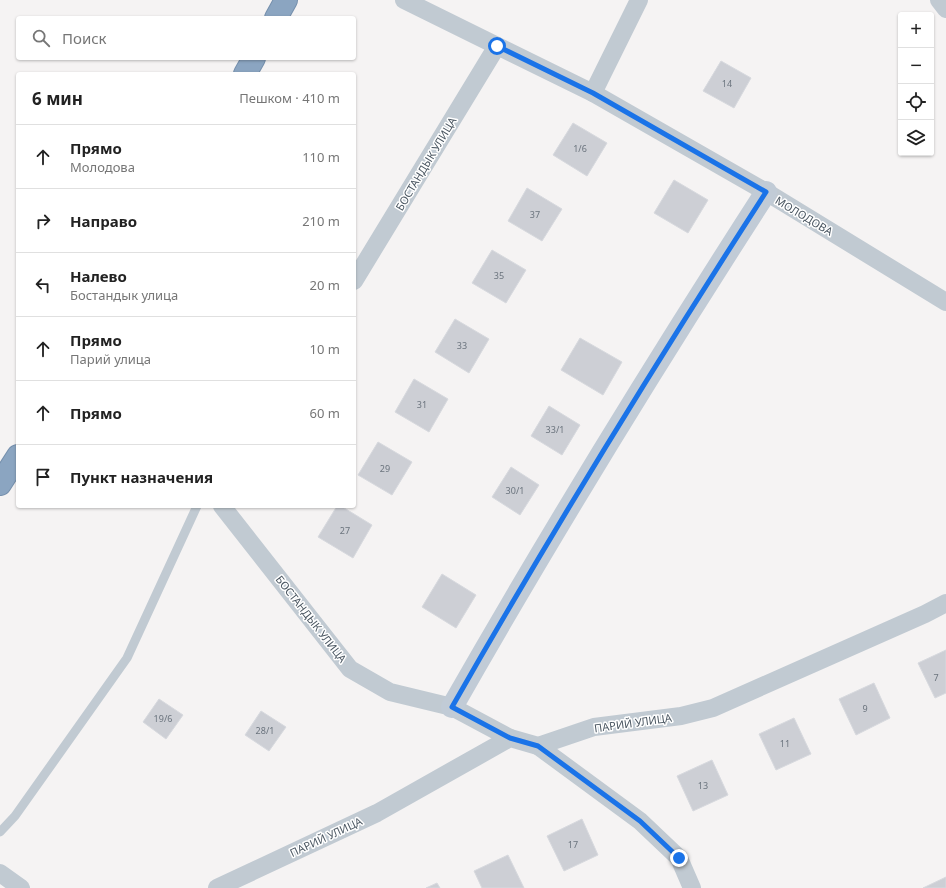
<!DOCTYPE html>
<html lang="ru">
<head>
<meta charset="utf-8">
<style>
  body { margin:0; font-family:"Noto Sans",sans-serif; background:#f2f2f2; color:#222 }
  .controls { position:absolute; right:12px; top:12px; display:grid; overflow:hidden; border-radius:4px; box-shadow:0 1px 3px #0004 }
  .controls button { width:36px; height:36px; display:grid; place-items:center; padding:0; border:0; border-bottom:1px solid #e0e0e0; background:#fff; color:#222; font:20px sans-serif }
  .stop { position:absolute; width:12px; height:12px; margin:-9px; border:3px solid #1a73e8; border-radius:50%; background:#fff }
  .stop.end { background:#1a73e8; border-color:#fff; box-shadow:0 1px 4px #0008 }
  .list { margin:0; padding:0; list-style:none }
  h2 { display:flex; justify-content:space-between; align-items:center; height:52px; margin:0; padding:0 16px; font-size:17px }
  h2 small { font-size:13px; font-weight:400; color:#767676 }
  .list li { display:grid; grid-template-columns:26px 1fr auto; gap:12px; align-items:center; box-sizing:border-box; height:64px; padding:0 16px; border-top:1px solid #e0e0e0 }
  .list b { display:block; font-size:15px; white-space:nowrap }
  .list p { margin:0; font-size:13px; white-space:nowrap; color:#767676 }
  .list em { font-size:13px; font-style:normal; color:#767676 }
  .icon { flex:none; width:22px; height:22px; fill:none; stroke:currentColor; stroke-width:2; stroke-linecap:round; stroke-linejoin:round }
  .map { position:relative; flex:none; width:946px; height:888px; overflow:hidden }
  .search { position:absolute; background:#fff; box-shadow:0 1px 3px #0004; left:16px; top:16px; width:340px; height:44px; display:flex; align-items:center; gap:10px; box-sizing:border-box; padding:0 14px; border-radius:4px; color:#767676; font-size:15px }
  .panel { position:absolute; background:#fff; box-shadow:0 1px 3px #0004; left:16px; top:72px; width:340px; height:436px; border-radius:4px }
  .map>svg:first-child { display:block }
</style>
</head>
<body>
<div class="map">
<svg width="946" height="888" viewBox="0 0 946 888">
  <rect width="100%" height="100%" fill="#f5f3f3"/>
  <g fill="#cdcfd5" stroke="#d7d9de">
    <polygon points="721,61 751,78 734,108 703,91"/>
    <polygon points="573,123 607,143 587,176 553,155"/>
    <polygon points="674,180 708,200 688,233 654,213"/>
    <polygon points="527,188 562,209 542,241 508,221"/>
    <polygon points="492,250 526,270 506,303 472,283"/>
    <polygon points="455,319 489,339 469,373 435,352"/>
    <polygon points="580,338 622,362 603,395 561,370"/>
    <polygon points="414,379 448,399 429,432 395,412"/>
    <polygon points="549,406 580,425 562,455 531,436"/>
    <polygon points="378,442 412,462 392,495 358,475"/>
    <polygon points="511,467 539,485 520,515 492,497"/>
    <polygon points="337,506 341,506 372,525 353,558 318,537"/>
    <polygon points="442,574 476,595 456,628 422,607"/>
    <polygon points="946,650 946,693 935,698 918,663"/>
    <polygon points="874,683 890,718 856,735 839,699"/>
    <polygon points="159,699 183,715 166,739 143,722"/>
    <polygon points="261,711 286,727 269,751 245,735"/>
    <polygon points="794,718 811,754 776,770 759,734"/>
    <polygon points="712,760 728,795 693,811 677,776"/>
    <polygon points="582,819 598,855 564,871 547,836"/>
    <polygon points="508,855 524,888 482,888 474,871"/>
    <polygon points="946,877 946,888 923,888"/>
    <polygon points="437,883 440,888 426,888"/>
  </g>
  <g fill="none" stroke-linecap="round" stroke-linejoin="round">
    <g stroke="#7690ad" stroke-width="24">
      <g id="highway">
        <polyline points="276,18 286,0"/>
        <polyline points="245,74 254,58"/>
        <polyline points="0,484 18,456"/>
      </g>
    </g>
    <polyline stroke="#c1cad2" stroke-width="9" points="0,832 15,816 127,658 197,506"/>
    <g stroke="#c1cad2" stroke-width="18">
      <polyline points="404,0 593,93 766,192 946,302"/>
      <polyline points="939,0 946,9"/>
      <polyline points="593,93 639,0"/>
      <polyline points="354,281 497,46"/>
      <polyline points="222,506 350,669 390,692 452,707 510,738"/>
      <polyline points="538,746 640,821 679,858 692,888"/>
      <polyline points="0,873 21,888"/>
      <polyline points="217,888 377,813 510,738 538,746 594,727 681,716 713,708 925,614 946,603"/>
    </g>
    <path stroke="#c1cbd6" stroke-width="22" d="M452,707C551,533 657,361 766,192"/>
    <use href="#highway" stroke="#8ba5c1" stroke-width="22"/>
  </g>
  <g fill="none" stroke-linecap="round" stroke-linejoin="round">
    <path stroke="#1a73e8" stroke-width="5" d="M497,46L593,93L766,192C657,361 551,533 452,707L510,738L538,746L640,821L679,858"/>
  </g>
  <g text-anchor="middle" stroke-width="3" stroke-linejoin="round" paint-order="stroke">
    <g font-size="9" fill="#6b747e">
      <text x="727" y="87">14</text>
      <text x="580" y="152">1/6</text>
      <text x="535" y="218">37</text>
      <text x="499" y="279">35</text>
      <text x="462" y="349">33</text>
      <text x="422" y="408">31</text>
      <text x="555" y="433">33/1</text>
      <text x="385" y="472">29</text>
      <text x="515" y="494">30/1</text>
      <text x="345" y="534">27</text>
      <text x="936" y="681">7</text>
      <text x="865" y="712">9</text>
      <text x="163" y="722">19/6</text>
      <text x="265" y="734">28/1</text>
      <text x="785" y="747">11</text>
      <text x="703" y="789">13</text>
      <text x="573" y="848">17</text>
    </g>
    <g font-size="11" fill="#4a5661" stroke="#fff">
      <text transform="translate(426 164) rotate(-59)" y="4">БОСТАНДЫК УЛИЦА</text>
      <text transform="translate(804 216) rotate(31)" y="4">МОЛОДОВА</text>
      <text transform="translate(311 619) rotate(52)" y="4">БОСТАНДЫК УЛИЦА</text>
      <text transform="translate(633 723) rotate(-8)" y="4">ПАРИЙ УЛИЦА</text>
      <text transform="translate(326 837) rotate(-25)" y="4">ПАРИЙ УЛИЦА</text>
    </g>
  </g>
</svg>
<div class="controls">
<button>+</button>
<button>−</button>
<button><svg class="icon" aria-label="locate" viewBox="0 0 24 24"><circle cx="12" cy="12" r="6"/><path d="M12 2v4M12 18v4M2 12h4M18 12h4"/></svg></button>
<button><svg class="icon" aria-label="layers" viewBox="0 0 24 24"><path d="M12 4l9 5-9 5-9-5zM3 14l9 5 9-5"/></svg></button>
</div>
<div class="stop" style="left:497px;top:46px"></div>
<div class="stop end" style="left:679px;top:858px"></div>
<div class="search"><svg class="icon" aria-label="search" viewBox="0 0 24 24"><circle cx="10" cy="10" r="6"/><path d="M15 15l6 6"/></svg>Поиск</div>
<section class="panel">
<h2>6 мин<small>Пешком · 410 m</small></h2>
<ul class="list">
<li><svg class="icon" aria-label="ahead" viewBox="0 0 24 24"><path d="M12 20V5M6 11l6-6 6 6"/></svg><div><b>Прямо</b><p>Молодова</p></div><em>110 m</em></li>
<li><svg class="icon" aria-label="right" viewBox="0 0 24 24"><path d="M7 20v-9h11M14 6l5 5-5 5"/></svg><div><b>Направо</b></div><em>210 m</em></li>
<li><svg class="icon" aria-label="left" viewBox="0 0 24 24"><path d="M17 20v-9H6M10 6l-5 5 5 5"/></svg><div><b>Налево</b><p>Бостандык улица</p></div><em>20 m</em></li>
<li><svg class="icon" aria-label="ahead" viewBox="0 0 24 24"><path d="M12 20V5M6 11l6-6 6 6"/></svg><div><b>Прямо</b><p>Парий улица</p></div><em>10 m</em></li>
<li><svg class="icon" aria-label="ahead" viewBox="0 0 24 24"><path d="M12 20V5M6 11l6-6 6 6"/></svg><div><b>Прямо</b></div><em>60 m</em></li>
<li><svg class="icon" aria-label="arrive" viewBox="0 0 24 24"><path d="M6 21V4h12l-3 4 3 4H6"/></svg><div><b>Пункт назначения</b></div></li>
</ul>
</section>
</div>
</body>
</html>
